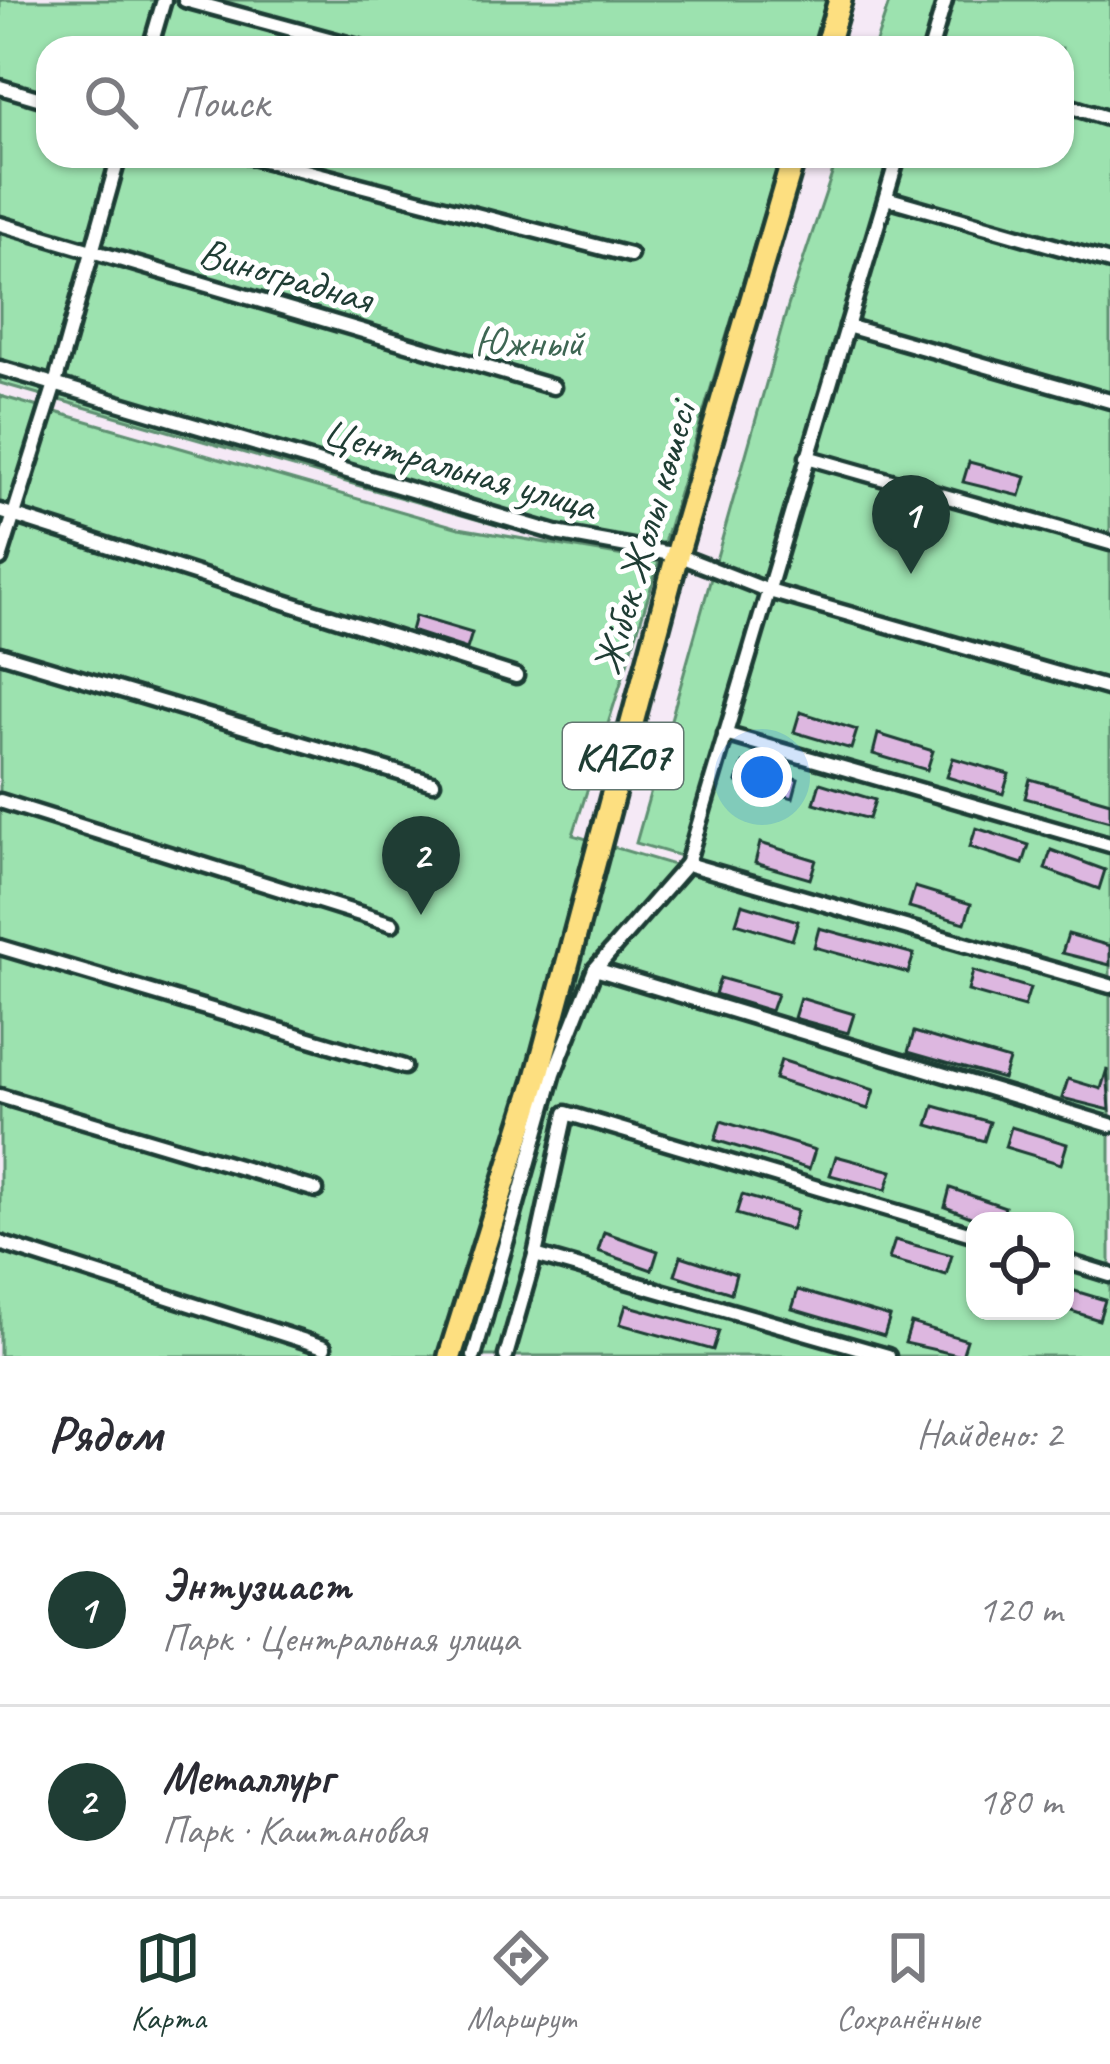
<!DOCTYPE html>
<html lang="ru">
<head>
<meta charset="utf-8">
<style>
  body { margin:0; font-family:Caveat,sans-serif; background:#f2f2f3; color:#2b2b33 }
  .controls { position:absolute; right:36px; bottom:36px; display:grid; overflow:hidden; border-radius:24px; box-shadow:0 3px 9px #0004 }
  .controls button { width:108px; height:108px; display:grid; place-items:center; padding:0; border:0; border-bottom:3px solid #e1e1e2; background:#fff; color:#2b2b33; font:60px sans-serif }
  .you { position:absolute; left:762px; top:777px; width:42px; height:42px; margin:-30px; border:9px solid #fff; border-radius:50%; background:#1a73e8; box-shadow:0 0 0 18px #1a73e833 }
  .badge { display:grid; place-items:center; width:78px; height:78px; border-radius:50%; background:#1f3d34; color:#fff; font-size:39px; font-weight:700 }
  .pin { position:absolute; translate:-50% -99px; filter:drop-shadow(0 3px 6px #0008) }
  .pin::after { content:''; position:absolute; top:63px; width:42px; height:36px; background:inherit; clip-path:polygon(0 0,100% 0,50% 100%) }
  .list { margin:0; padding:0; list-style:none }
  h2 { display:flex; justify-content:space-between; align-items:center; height:156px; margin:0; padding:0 48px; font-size:51px }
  h2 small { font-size:39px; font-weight:400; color:#7c7c81 }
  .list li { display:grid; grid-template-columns:78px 1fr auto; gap:36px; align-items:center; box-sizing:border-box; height:192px; padding:0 48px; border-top:3px solid #e1e1e2 }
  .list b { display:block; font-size:45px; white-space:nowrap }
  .list p { margin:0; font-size:39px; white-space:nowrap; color:#7c7c81 }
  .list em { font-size:39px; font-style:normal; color:#7c7c81 }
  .icon { flex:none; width:66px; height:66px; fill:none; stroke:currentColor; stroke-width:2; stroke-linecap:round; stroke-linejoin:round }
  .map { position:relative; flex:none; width:1110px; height:1356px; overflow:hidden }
  .search { position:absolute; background:#fff; box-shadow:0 3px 9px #0004; left:36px; right:36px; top:36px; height:132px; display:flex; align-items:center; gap:30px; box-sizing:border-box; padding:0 42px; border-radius:36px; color:#7c7c81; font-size:45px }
  .sheet { height:540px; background:#fff }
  nav { display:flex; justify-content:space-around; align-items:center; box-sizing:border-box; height:168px; border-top:3px solid #e1e1e2; background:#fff; font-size:33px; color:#7c7c81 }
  nav a { display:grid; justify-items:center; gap:6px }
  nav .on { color:#1f3d34 }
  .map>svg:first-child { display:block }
</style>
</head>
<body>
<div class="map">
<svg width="1110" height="1356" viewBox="0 0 1110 1356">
  <rect width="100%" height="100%" fill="#f5e9f6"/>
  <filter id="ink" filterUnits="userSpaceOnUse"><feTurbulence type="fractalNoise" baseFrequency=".00833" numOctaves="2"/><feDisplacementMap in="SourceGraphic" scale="24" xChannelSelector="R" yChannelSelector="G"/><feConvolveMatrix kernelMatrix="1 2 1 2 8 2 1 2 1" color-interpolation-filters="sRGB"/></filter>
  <g filter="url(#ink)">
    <g fill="#9ce2af" stroke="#5e9072" stroke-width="3" fill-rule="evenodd">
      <polygon points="0,0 828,0 813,48 48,48 48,156 781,156 660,556 507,528 0,383"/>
      <polygon points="890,0 1110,0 1110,981 636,843 788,306 838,156 1062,156 1062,48 874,48"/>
      <path d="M0,396L459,528L659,562L573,835L1110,995V1356H0ZM975,1221H1065V1311H975Z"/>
    </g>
    <g fill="#ddb7e0" stroke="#1f3d34" stroke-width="3">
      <polygon points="969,462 1026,477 1020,496 963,482"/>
      <polygon points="415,616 472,633 467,649 411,631"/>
      <polygon points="800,712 857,730 851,749 794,732"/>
      <polygon points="878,734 933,751 927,770 873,754"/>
      <polygon points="953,758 1009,774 1003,794 947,777"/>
      <polygon points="743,763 798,779 793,798 737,782"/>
      <polygon points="1030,779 1110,802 1110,821 1025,798"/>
      <polygon points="820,783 875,800 869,819 814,803"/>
      <polygon points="976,828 1029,845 1023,864 970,847"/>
      <polygon points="760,843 816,860 810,879 755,863"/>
      <polygon points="1051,850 1105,870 1099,889 1045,869"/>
      <polygon points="915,887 971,904 965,923 909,907"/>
      <polygon points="742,904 798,921 792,940 736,923"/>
      <polygon points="819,928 914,954 908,973 814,947"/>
      <polygon points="1068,934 1110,946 1110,965 1062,953"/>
      <polygon points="973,971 1030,988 1024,1007 968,991"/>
      <polygon points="720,978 777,994 771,1011 715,994"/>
      <polygon points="800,998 854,1014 848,1033 794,1018"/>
      <polygon points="914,1032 1009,1060 1003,1079 908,1052"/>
      <polygon points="781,1060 874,1090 868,1109 775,1079"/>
      <polygon points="1107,1069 1110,1110 1062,1098 1068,1079 1101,1089"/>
      <polygon points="934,1106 990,1122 984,1141 928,1125"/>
      <polygon points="721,1121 815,1150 809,1169 715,1140"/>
      <polygon points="1011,1127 1067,1144 1061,1164 1005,1147"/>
      <polygon points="836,1156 892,1171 886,1190 830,1175"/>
      <polygon points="950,1188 1005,1207 1001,1221 981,1221 945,1207"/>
      <polygon points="742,1195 797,1211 791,1230 736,1214"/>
      <polygon points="604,1232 658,1251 652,1270 598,1251"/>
      <polygon points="895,1240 952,1255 946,1275 889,1259"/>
      <polygon points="681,1256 736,1274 731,1293 675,1275"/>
      <polygon points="1065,1288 1105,1300 1099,1320 1065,1309"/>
      <polygon points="798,1290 890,1317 884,1336 792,1309"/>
      <polygon points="626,1305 719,1331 713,1350 620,1324"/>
      <polygon points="911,1323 967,1340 962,1356 905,1343"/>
    </g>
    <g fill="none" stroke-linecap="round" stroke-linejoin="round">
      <g stroke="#1f3d34" stroke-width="21">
        <g id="minor">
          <polyline points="185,0 362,48"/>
          <polyline points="150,48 164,0"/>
          <polyline points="931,48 945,0"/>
          <polyline points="0,87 48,101"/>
          <polyline points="1062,104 1110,119"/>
          <polyline points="248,156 630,255"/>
          <polyline points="886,198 1110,262"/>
          <polyline points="0,224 553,387"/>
          <polyline points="847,326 1110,401"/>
          <polyline points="0,368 556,533 677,555 769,591 1110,689"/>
          <polyline points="807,457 1110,543"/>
          <polyline points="0,511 516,676"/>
          <polyline points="0,559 55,384 119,156"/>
          <polyline points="0,654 433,783"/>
          <polyline points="725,734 1110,845"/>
          <polyline points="0,801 392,924"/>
          <polyline points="687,864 1110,986"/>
          <polyline points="0,947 404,1067"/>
          <polyline points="595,969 1110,1125"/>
          <polyline points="0,1096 316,1190"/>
          <polyline points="0,1243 324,1347"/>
          <polyline points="535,1255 888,1356"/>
          <polyline points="1065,1261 1110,1275"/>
          <polyline points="474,1356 554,1073 595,969 687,864 898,156"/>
          <polyline points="506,1356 535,1255 566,1113 975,1235"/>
        </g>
      </g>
      <g stroke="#1f3d34" stroke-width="30">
        <g id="trunk">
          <polyline points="826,48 840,0"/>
          <polyline points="450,1356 536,1081 677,555 794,156"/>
        </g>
      </g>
      <use href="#minor" stroke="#fff" stroke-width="12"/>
      <use href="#trunk" stroke="#fddf80" stroke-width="21"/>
    </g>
  </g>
  <g text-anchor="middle" stroke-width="10" stroke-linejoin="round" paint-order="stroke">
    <rect fill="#fff" stroke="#627771" stroke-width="3" x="563" y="723" width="120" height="66" rx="9"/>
    <g font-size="39" font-weight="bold" fill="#1f3d34">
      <text x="623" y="770">KAZ07</text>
    </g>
    <g font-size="42" fill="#1f3d34" stroke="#fff">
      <text transform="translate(286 274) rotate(16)" y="15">Виноградная</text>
      <text transform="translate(460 467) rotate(16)" y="15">Центральная улица</text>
      <text transform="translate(643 538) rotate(-74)" y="15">Жібек Жолы көшесі</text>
    </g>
    <g font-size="42" fill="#3e6653" stroke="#fff">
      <text x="529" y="356">Южный</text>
    </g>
  </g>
</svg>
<div class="controls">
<button><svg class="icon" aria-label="locate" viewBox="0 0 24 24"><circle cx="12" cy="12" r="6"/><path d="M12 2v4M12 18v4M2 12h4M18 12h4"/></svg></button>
</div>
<div class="you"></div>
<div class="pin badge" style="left:911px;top:574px">1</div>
<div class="pin badge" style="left:421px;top:915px">2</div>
<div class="search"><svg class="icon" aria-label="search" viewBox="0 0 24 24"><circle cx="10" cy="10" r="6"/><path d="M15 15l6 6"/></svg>Поиск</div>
</div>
<section class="sheet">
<h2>Рядом<small>Найдено: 2</small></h2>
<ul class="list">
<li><span class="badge">1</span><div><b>Энтузиаст</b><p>Парк · Центральная улица</p></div><em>120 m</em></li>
<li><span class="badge">2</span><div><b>Металлург</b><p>Парк · Каштановая</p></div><em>180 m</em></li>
</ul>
</section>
<nav>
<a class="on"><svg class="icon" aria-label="map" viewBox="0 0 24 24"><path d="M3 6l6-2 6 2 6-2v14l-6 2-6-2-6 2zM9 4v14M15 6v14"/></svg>Карта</a>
<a><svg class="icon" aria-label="directions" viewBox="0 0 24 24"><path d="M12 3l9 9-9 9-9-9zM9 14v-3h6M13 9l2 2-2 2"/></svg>Маршрут</a>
<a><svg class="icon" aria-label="saved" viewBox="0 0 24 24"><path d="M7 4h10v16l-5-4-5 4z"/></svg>Сохранённые</a>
</nav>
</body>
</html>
